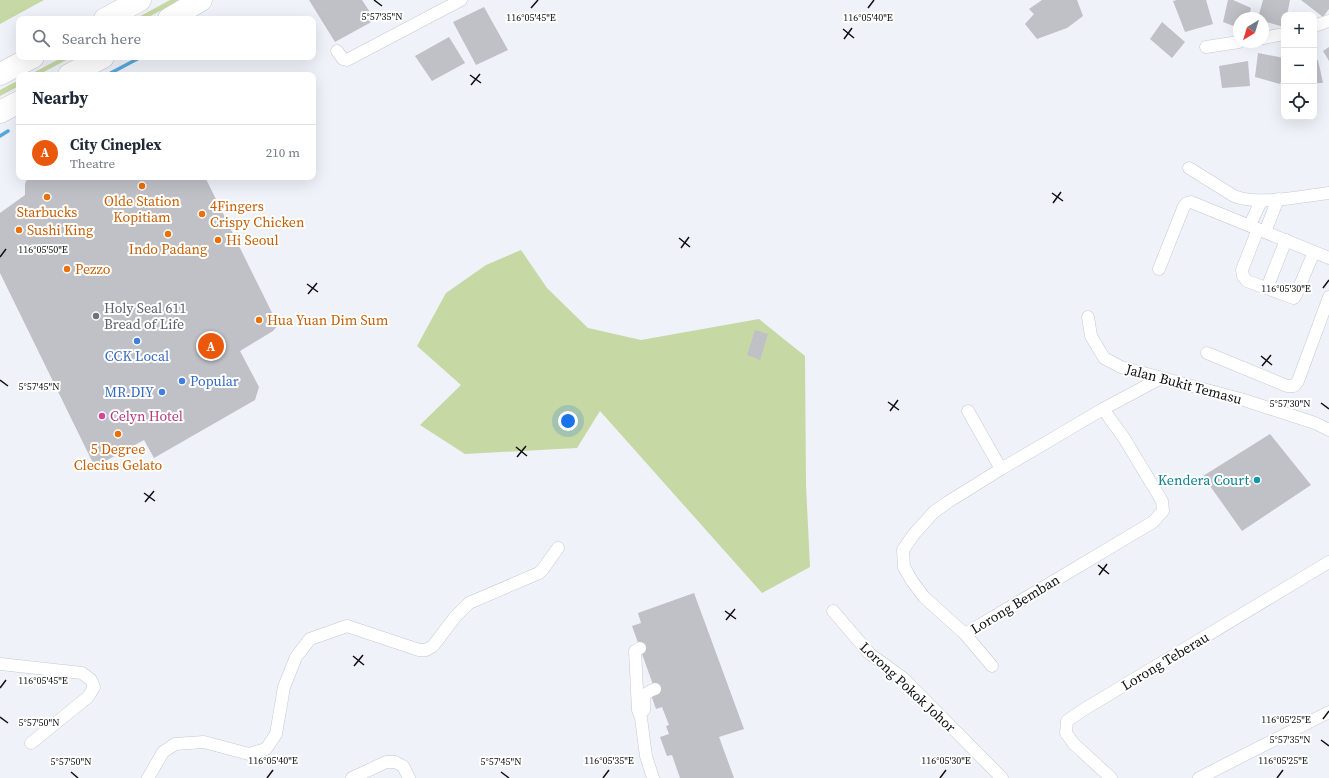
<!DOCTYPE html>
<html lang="en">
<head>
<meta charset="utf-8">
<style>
  body { margin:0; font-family:"Source Serif 4",serif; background:#f2f2f3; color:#1f2937 }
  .controls { position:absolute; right:12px; top:12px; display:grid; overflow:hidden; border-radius:8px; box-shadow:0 4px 16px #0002 }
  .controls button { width:36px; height:36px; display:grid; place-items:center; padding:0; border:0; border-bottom:1px solid #e0e1e3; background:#fff; color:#1f2937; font:20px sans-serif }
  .compass { position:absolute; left:1233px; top:12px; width:36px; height:36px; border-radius:50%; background:#fff; box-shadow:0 4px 16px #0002; rotate:218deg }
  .you { position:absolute; left:568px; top:421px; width:14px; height:14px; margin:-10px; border:3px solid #fff; border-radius:50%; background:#1a73e8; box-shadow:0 0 0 6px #1a73e833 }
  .badge { display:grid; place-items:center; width:26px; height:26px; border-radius:50%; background:#ea580c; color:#fff; font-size:13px; font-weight:700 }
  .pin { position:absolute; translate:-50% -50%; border:2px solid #fff; box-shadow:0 1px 4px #0006 }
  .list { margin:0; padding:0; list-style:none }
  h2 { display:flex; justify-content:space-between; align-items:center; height:52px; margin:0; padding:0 16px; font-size:17px }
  h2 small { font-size:13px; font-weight:400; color:#747a83 }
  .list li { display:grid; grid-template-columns:26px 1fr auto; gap:12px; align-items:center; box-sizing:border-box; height:56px; padding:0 16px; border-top:1px solid #e0e1e3 }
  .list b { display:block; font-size:15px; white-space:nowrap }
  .list p { margin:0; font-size:13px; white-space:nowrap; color:#747a83 }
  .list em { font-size:13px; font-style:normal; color:#747a83 }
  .icon { flex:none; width:22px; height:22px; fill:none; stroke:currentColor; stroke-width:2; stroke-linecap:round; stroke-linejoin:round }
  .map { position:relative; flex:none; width:1329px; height:778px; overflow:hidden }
  .search { position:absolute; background:#fff; box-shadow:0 4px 16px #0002; left:16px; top:16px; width:300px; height:44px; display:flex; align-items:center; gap:10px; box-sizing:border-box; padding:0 14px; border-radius:8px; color:#747a83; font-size:15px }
  .panel { position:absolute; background:#fff; box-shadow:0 4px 16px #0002; left:16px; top:72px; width:300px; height:108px; border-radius:8px }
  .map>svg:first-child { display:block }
</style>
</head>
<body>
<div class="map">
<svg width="1329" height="778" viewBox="0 0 1329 778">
  <rect width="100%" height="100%" fill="#eff2f9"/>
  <g fill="#c6d8a3">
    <polygon points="0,0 44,0 0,24"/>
    <polygon points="170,0 180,0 145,19 135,19"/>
    <polygon points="63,57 72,57 38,75 29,75"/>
    <polygon points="19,80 19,86 0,96 0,90"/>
    <polygon points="521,250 547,288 588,328 641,340 759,319 805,356 806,485 810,567 762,593 600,411 577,448 465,454 420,425 461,385 417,346 446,293 486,265"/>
  </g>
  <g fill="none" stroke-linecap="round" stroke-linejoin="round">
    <g stroke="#59a8dc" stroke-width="3.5">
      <polyline points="107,75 141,57"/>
      <polyline points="0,136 8,131"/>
    </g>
  </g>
  <g fill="#c0c0c7">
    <polygon points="309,0 362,0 375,20 335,42"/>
    <polygon points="1042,0 1077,0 1083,16 1067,28 1037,39 1025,24 1034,14 1029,9"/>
    <polygon points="1177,0 1206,0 1213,24 1185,32 1173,1"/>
    <polygon points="1228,0 1233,0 1251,8 1249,18 1239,18 1239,28 1223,22"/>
    <polygon points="1263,0 1290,0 1287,15 1284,15 1284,27 1263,21 1263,18 1258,18"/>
    <polygon points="1301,0 1329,0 1329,9 1323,17"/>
    <polygon points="484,7 508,50 476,65 453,22"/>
    <polygon points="1162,22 1185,42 1172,58 1150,39"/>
    <polygon points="449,37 465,63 432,81 415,56"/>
    <polygon points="1329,47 1329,61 1323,51"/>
    <polygon points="1258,53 1284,58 1284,74 1280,84 1255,77"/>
    <polygon points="1314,60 1318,60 1323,83 1314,83"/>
    <polygon points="1248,61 1250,86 1222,88 1219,66"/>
    <polygon points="30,177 205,177 278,325 273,331 240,351 259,387 255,400 154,458 144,440 100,464 92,461 0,273 0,213 25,195 25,184 27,179"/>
    <polygon points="755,330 768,334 760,360 747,355"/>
    <polygon points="1270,434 1311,485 1242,531 1203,476"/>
    <polygon points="694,593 744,729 719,737 734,778 680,778 672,755 667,756 660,737 669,734 666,726 669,725 662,707 656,709 651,695 656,693 632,626 641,623 638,613"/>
  </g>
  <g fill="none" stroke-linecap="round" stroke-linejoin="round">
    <g stroke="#c6c9d0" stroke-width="13">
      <g id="street">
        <polyline points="1314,26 1329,21"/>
        <polyline points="1263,38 1284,34"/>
        <polyline points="1206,47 1239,42"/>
        <polyline points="337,51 343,59 347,60 461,0"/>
        <path d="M1189,168L1234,196C1259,206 1302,196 1329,193"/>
        <polyline points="1250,225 1261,201"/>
        <polyline points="1258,229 1242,270 1243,276 1247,281 1294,298 1296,295 1314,252"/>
        <polyline points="1265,232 1278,199"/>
        <polyline points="1159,269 1184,206 1187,203 1191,202 1329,258"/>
        <polyline points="1267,288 1286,240"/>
        <polyline points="1088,317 1091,336 1104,358 1121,367 1244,400 1315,423 1329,430"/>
        <polyline points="1207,353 1287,386 1294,386 1298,381 1329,297"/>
        <polyline points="968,411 1001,469"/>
        <polyline points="833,611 870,654 903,678 1002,778"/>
        <polyline points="965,634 1153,522 1163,511 1162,501 1124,438 1103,409"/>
        <polyline points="640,648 635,651 638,710 641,718 646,756 653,778"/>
        <polyline points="0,664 82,673 91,680 94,687 88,697 31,743"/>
        <polyline points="992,666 965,634 924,597 912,581 904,567 903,550 914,534 934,512 948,502 1001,469 1103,409 1161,378"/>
        <path d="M644,710C644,697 642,694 655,689"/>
        <polyline points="148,778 163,752 175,744 204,742 249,754 266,749 276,734 284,687 296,657 310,639 347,626 419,650 426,650 433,646 455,617 469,603 539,573 543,569 558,548"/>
        <polyline points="352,778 386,762 395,762 403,766 409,778"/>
        <polyline points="1111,778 1074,744 1066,733 1067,721 1083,710 1329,562"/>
        <polyline points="1199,778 1329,712"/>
      </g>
    </g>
    <g stroke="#c6c9d0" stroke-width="23">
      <g id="highway">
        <polyline points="105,19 140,0"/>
        <polyline points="169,19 201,0"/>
        <polyline points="0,74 33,57"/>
        <polyline points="69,75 103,57"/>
        <polyline points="0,112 19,102"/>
      </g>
    </g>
    <use href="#street" stroke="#fff" stroke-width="12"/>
    <use href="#highway" stroke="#fff" stroke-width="22"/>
  </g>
  <path fill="none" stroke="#0f1012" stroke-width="1.5" d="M374,0L382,6M531,8L538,0M868,8L874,0M843,29L854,38M844,39L852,28M470,75L481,83M471,85L480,74M1052,193L1063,201M1053,203L1061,192M679,238L690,247M681,248L689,237M0,257L6,249M307,284L318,292M1323,288L1329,280M308,294L317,283M1261,356L1272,365M1262,366L1271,355M0,380L8,386M888,402L899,410M1321,403L1329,409M890,411L898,400M516,447L527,456M517,457L526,446M144,493L155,501M145,502L154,491M1098,565L1109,574M1099,575L1107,564M725,611L736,619M726,620L735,609M353,656L364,665M354,666L363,655M0,688L6,680M0,717L8,723M1323,719L1329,711M1321,740L1329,746M71,772L78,778M501,772L509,778M267,778L273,770M603,778L609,770M940,778L946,770M1277,778L1283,770"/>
  <g fill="#e8710a" stroke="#fff" stroke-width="1.5">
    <circle cx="142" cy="186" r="4"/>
    <circle cx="47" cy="197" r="4"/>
    <circle cx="202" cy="214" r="4"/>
    <circle cx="19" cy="230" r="4"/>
    <circle cx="168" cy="234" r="4"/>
    <circle cx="218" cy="240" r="4"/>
    <circle cx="67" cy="269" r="4"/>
    <circle cx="259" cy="320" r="4"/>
    <circle cx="118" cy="434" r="4"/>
  </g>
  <circle fill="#6b7280" stroke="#fff" stroke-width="1.5" cx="96" cy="316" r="4"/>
  <g fill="#3f7fe0" stroke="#fff" stroke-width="1.5">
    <circle cx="137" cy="341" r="4"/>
    <circle cx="182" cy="381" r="4"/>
    <circle cx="162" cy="392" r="4"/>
  </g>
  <circle fill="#d1479c" stroke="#fff" stroke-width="1.5" cx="102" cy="416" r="4"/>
  <circle fill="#0f9aa8" stroke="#fff" stroke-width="1.5" cx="1257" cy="480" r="4"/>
  <g text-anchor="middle" stroke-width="4" stroke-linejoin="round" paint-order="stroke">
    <g font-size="14" fill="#c56008" stroke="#fff" text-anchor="start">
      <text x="142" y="206" text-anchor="middle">Olde Station<tspan x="142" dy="16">Kopitiam</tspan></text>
      <text x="210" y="211">4Fingers<tspan x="210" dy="16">Crispy Chicken</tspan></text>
      <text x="47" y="217" text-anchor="middle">Starbucks</text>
      <text x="27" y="235">Sushi King</text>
      <text x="226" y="245">Hi Seoul</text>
      <text x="168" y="254" text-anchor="middle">Indo Padang</text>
      <text x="75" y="274">Pezzo</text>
      <text x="267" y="325">Hua Yuan Dim Sum</text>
      <text x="118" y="454" text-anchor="middle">5 Degree<tspan x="118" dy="16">Clecius Gelato</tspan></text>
    </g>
    <g font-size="14" fill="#5b616d" stroke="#fff" text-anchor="start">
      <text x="104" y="313">Holy Seal 611<tspan x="104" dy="16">Bread of Life</tspan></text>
    </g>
    <g font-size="14" fill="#366cbe" stroke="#fff">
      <text x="137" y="361">CCK Local</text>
      <text x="190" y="386" text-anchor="start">Popular</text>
      <text x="154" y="397" text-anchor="end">MR.DIY</text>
    </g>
    <g font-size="14" fill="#0f1012" stroke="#fff">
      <text transform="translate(1184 384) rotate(15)" y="5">Jalan Bukit Temasu</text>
      <text transform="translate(1015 604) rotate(-31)" y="5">Lorong Bemban</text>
      <text transform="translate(1165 661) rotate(-31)" y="5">Lorong Teberau</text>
      <text transform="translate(908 687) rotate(43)" y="5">Lorong Pokok Johor</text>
    </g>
    <g font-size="14" fill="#b23c85" stroke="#fff" text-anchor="start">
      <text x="110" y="421">Celyn Hotel</text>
    </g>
    <g font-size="14" fill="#0d838f" stroke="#fff" text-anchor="end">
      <text x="1249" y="485">Kendera Court</text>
    </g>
  </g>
  <g font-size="10" text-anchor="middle" fill="#0f1012" stroke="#fff" stroke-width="4" stroke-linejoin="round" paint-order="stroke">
    <text x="382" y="20">5°57'35"N</text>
    <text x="531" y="21">116°05'45"E</text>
    <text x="868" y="21">116°05'40"E</text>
    <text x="43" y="253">116°05'50"E</text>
    <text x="1286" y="292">116°05'30"E</text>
    <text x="39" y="390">5°57'45"N</text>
    <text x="1290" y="407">5°57'30"N</text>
    <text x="43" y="684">116°05'45"E</text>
    <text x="1286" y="723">116°05'25"E</text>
    <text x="39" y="726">5°57'50"N</text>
    <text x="1290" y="743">5°57'35"N</text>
    <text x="273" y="764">116°05'40"E</text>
    <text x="609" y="764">116°05'35"E</text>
    <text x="946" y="764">116°05'30"E</text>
    <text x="1283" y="764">116°05'25"E</text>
    <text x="71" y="765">5°57'50"N</text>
    <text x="501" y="765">5°57'45"N</text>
  </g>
</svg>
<div class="controls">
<button>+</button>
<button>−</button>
<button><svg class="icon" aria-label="locate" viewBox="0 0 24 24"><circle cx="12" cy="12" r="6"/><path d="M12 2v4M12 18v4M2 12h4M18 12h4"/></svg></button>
</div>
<svg class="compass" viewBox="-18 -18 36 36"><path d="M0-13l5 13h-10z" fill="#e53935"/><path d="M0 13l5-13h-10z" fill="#747a83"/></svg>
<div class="you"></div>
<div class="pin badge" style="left:211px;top:346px">A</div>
<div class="search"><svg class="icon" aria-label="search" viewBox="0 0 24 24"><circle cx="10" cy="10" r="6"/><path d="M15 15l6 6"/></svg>Search here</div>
<section class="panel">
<h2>Nearby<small></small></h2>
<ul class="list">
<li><span class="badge">A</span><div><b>City Cineplex</b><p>Theatre</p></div><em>210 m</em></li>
</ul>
</section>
</div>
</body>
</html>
